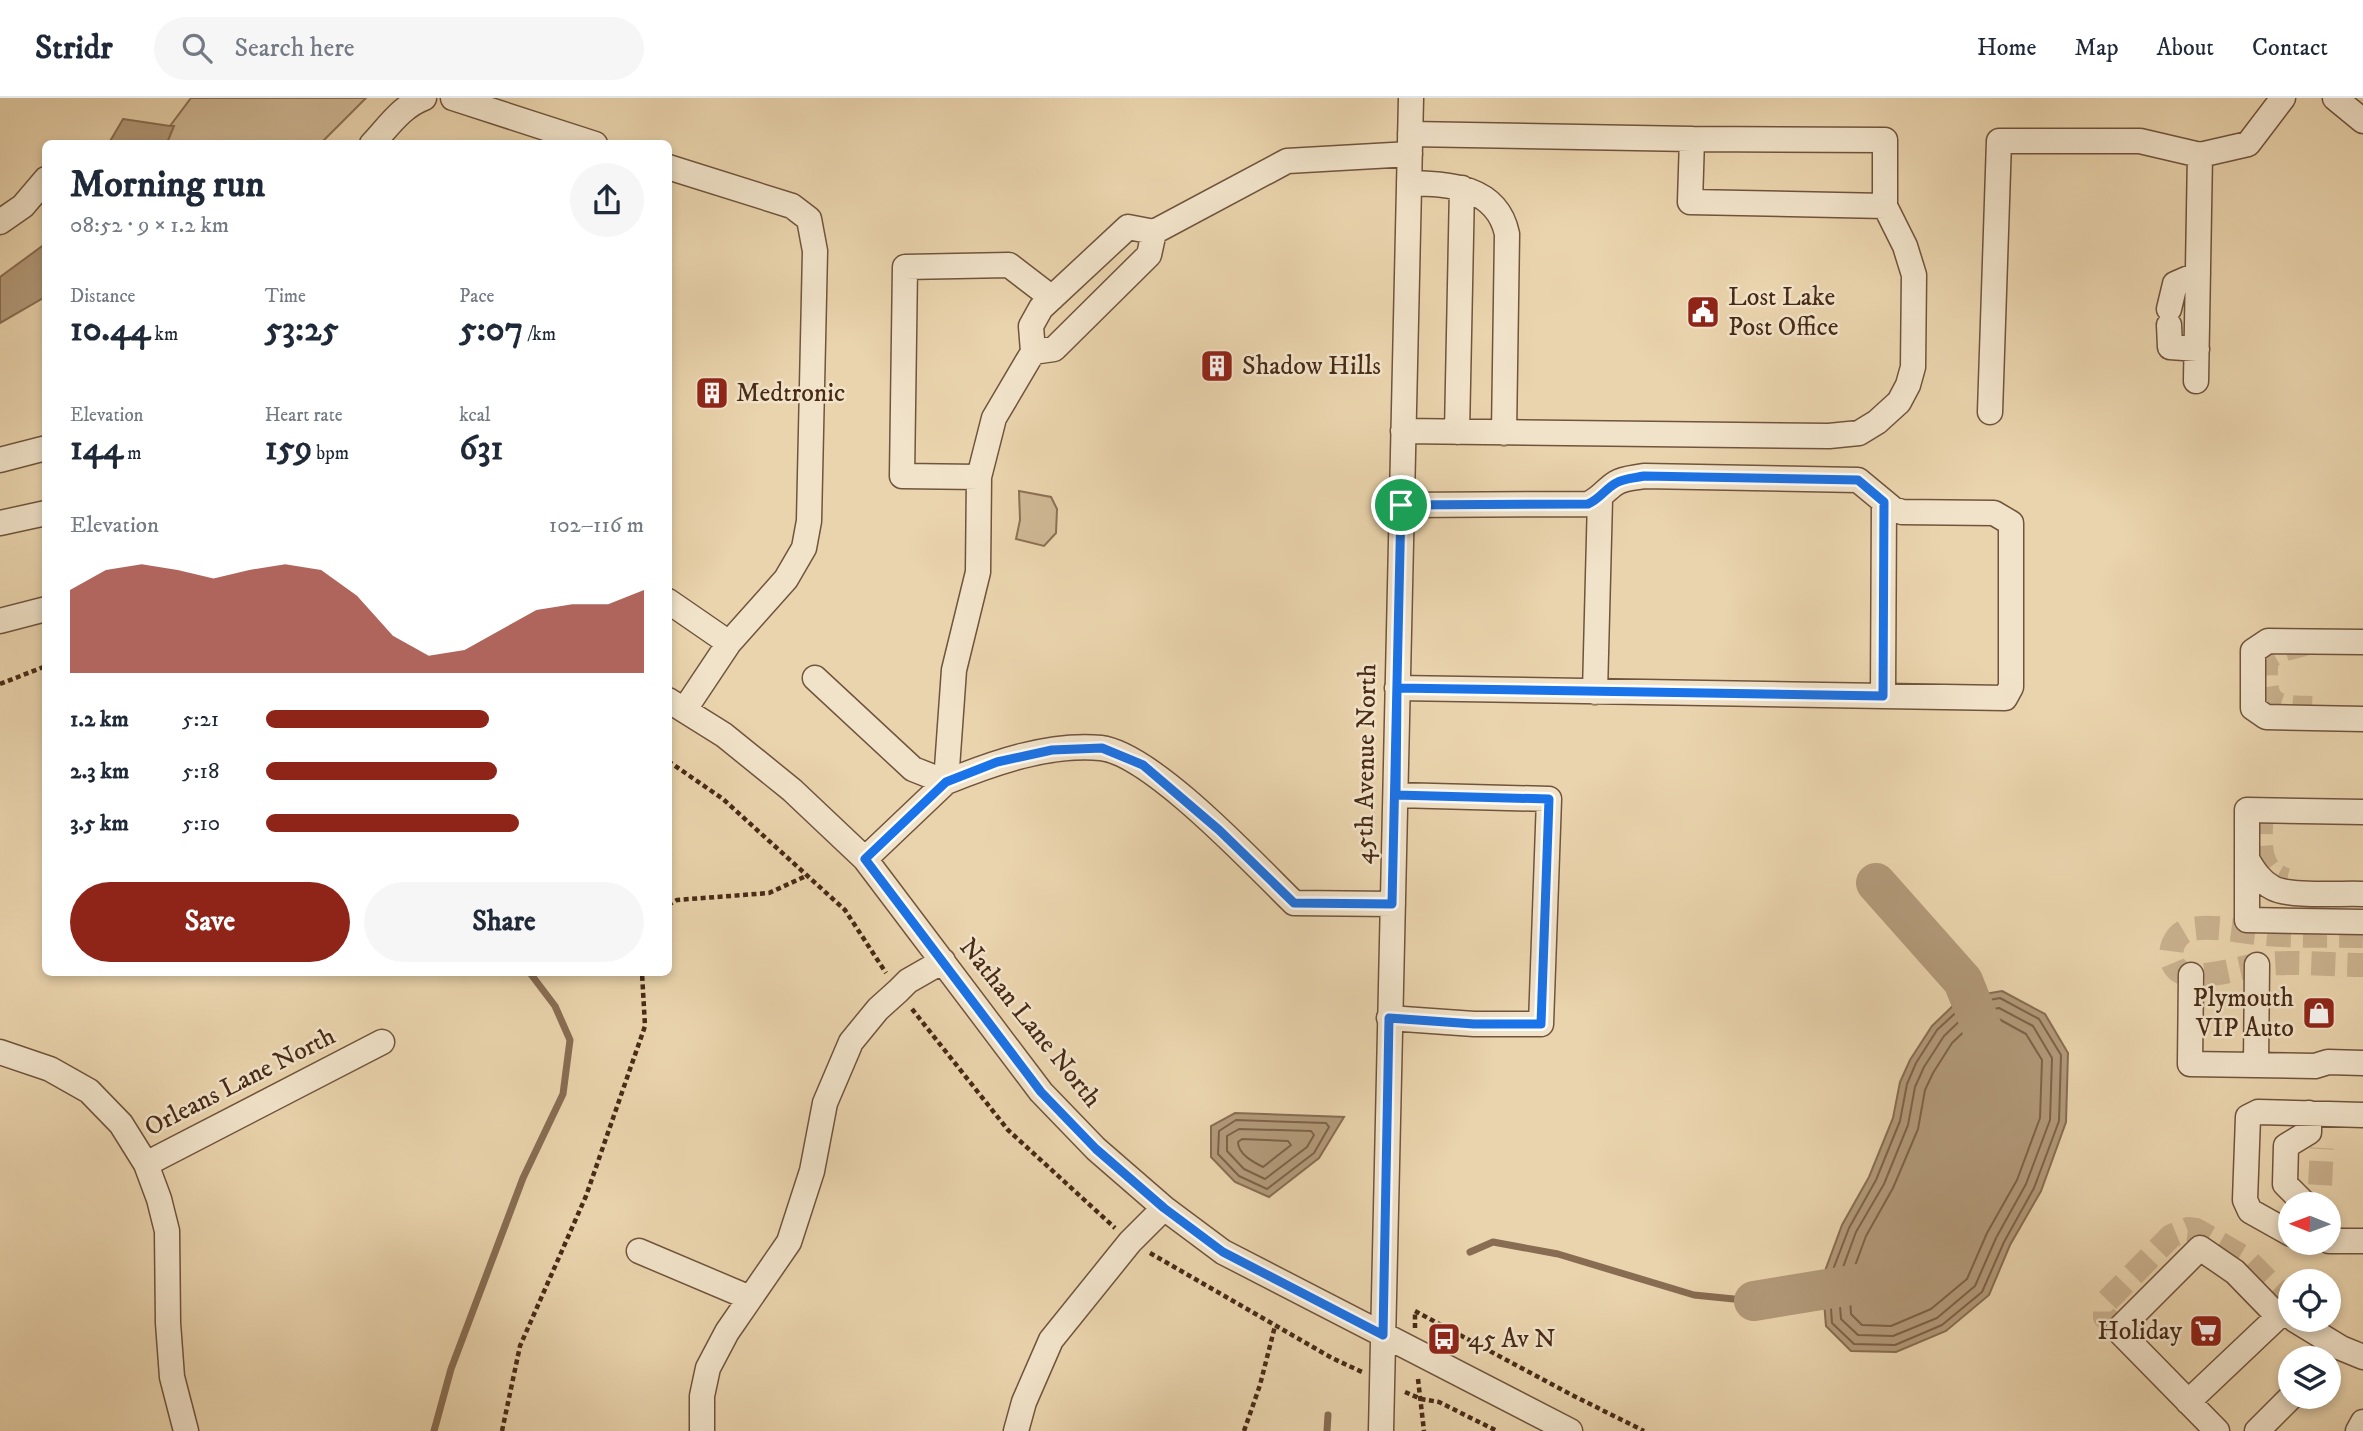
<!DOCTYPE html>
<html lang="en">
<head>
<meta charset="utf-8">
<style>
	:root { --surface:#fff; --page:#f6f6f7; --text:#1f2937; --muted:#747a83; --line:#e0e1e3; --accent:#8f2418 }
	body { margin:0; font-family:"IM FELL DW Pica",serif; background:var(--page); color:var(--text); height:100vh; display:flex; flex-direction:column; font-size:26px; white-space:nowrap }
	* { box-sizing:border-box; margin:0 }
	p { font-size:23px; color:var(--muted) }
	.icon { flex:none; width:38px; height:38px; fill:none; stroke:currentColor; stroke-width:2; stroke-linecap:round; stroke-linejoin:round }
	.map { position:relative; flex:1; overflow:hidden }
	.details { position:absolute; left:42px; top:42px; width:630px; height:836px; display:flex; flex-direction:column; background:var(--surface); border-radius:10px; box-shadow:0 4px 10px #0003 }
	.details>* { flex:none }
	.needle { width:46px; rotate:271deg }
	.fabs { position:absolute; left:2278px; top:1094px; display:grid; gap:14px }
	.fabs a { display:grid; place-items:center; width:63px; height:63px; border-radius:50%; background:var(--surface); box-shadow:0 4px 10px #0003; font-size:35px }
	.pin { position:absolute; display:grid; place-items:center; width:60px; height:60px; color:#fff; margin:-30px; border:4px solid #fff; border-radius:50%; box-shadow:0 2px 7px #0007 }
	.round { display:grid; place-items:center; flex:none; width:74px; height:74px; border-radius:37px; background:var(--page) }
	.overview { display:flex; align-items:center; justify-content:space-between; height:119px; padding:0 28px }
	h1 { font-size:38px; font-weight:700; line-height:52px }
	.metrics { display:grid; grid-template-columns:repeat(3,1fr); gap:10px; height:119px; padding:7px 28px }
	.metrics div { display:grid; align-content:center }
	.metrics b { font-size:35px; font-weight:700 }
	.metrics small { font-size:19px; font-weight:400 }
	.metrics p { font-size:19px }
	.chart { height:196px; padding:14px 28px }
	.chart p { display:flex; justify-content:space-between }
	.chart svg { width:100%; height:126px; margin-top:7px; fill:var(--accent); opacity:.7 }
	.action { display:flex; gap:14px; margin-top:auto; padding:14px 28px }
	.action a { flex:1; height:80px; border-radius:42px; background:var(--accent); color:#fff; font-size:28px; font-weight:700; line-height:80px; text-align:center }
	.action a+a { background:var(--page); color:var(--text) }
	ul { padding:0 28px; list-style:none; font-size:23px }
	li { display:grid; grid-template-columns:112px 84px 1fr; align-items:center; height:52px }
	li i { height:18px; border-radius:9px; background:var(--accent) }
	header { display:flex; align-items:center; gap:42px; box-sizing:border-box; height:98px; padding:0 35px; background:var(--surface); border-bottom:2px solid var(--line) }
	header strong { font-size:33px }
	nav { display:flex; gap:38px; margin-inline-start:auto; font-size:24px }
	.search { width:490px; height:63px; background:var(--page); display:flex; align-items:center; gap:18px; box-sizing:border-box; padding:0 24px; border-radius:38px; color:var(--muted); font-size:26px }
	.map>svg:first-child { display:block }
</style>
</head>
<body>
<header>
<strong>Stridr</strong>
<div class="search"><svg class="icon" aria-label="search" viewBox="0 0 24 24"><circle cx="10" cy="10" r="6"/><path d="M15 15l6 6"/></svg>Search here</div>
<nav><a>Home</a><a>Map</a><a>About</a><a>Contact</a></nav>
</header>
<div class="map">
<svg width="2363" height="1333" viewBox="0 0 2363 1333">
	<rect width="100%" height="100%" fill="#ead4ad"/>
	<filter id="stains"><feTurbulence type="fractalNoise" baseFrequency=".00286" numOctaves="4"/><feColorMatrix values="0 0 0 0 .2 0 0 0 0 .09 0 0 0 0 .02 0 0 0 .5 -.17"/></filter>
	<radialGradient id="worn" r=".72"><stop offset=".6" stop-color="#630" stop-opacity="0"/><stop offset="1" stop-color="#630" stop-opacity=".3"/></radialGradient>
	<path fill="#ceb793" stroke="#8b7054" stroke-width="2" d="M 191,0 L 366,0 L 321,45 L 164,46 L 170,28 Z
		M 1019,393 L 1051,399 L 1057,411 L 1056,435 L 1044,448 L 1016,441 L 1020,422 Z"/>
	<path fill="#b39a7a" stroke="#886d52" stroke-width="2" d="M 123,21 L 170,28 L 174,28 L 167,45 L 109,45 Z
		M 45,146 L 45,199 L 0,225 L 0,179 Z
		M 2002,893 L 2045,916 L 2068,955 L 2066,1024 L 2041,1093 L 2010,1147 L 1989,1197 L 1946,1233 L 1896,1254 L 1851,1253 L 1826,1228 L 1822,1181 L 1842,1127 L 1869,1079 L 1893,1020 L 1900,984 L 1910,962 L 1932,928 L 1961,900 Z
		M 1235,1015 L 1344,1019 L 1319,1060 L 1269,1099 L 1235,1084 L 1211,1059 L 1211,1028 Z"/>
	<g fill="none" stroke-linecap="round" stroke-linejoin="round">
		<path stroke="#7e6248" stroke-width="2" d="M 2000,900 L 2039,921 L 2061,957 L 2059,1023 L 2034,1090 L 2004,1144 L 1982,1194 L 1942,1227 L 1895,1247 L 1854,1246 L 1832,1225 L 1829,1182 L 1849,1130 L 1876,1082 L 1900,1023 L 1907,986 L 1916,965 L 1937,932 L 1964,907 Z
			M 1999,910 L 2033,928 L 2052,960 L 2050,1022 L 2026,1086 L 1996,1140 L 1975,1188 L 1937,1220 L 1893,1238 L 1858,1237 L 1841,1221 L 1838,1183 L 1856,1134 L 1884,1086 L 1908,1027 L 1915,989 L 1924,969 L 1944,938 L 1968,915 Z
			M 1997,920 L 2026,936 L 2042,962 L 2040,1020 L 2017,1082 L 1987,1135 L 1967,1181 L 1931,1211 L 1891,1228 L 1862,1227 L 1851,1216 L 1849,1184 L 1866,1138 L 1893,1090 L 1918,1031 L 1925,992 L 1933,975 L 1952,945 L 1973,925 Z
			M 1236,1022 L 1326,1025 L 1329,1029 L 1314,1055 L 1267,1091 L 1239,1078 L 1218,1056 L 1219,1033 Z
			M 1239,1031 L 1311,1033 L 1314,1037 L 1307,1049 L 1265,1081 L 1244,1071 L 1227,1053 L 1227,1038 Z
			M 1242,1041 L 1288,1043 L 1291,1047 L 1263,1069 C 1253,1064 1238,1056 1238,1044 Z"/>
		<path stroke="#886d52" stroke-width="7" d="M 1470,1154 L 1493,1144 L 1558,1156 L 1694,1197 L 1754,1203
			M 434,1333 L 451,1271 L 523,1080 L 563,996 L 570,942 L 555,908 L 530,875
			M 1327,1333 L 1328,1317"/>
		<path stroke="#b39a7a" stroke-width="40" d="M 1876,785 L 1963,883 L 1990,950
			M 1754,1203 L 1876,1183"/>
		<path stroke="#cab28f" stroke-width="24" stroke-dasharray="24 12" stroke-linecap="butt" d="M 2308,545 C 2298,548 2280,551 2271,558 C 2265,562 2266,572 2266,579 C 2265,612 2286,609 2312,610
			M 2262,712 C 2261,738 2254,774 2287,782
			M 2363,838 C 2331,837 2298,839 2266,836 C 2242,834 2216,827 2191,831 C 2169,835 2162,871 2187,876 C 2209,881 2242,868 2266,866 C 2298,863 2331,867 2363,867
			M 2320,1087 L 2322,1050
			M 2118,1232 L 2105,1219 L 2105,1205 L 2171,1138 L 2188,1131 L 2196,1132 L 2245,1160 L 2282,1197 L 2283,1214"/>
		<defs>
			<path id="minor" d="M 453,0 L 595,46
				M 2335,0 L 2363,23
				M 1410,36 L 1692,41 L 1690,104 L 1885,108
				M 372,46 C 388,29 402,8 424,0
				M 668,69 L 792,108 L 809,121 L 815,153 L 809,423 L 804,450 L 786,481 L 729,545 L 668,503
				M 1409,85 C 1449,86 1497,88 1507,136 L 1504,335
				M 0,124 L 23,108 L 46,81
				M 1154,134 L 1149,157 L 1054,251 L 1033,254 L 1031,228 L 1041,210 L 1128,129 L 1154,134 L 1287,63 L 1410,56
				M 2169,211 L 2175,186 L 2198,176
				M 2169,227 L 2170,249 L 2197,251
				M 2196,283 L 2200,57 L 2248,46 L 2283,0
				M 1990,314 L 1999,43 L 2140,43 L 2200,57
				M 1403,333 L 1829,338 L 1859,335 L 1877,324 L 1899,304 L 1908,287 L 1913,269 L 1914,177 L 1905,148 L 1885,108 L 1885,42 L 1692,41
				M 1457,334 L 1462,90
				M 0,362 L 46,350
				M 979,379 L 902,378 L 905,169 L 1009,167 L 1052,200
				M 0,425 L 46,415
				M 0,523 L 46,511
				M 2363,544 L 2268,543 L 2253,553 L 2253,610 L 2266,619 L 2363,621
				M 815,580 L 913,671 L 946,684 C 993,665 1049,645 1101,650 C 1152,656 1255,767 1294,805 L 1393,806
				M 1397,590 L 2005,600 L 2011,589 L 2011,425 L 1994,415 L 1902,414 L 1893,411 L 1858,382 L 1644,378 C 1635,380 1624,380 1616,385 C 1605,392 1600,401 1588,406 L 1401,407
				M 1595,594 L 1600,401
				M 1883,598 L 1884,404
				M 668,602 L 724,637 L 792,692 L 865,761 L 1041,994 L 1096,1051 L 1164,1110 L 1223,1154 L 1570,1333
				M 685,611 L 729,545
				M 2363,714 L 2247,712 L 2247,822 L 2363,824
				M 865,761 L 946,684 L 954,572 L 978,474 L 979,379 L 994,320 L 1033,254
				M 2247,761 C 2254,773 2261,784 2273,790 C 2289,799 2342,795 2363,796
				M 2191,877 L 2190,966 L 2315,968 L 2328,964 L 2363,965
				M 1389,920 L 1474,926 L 1541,926 L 1549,701 L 1396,697
				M 0,954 L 50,971 L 89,993 L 121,1026 L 146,1066 L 159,1101 L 167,1133 L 168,1225 L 172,1279 L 186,1333
				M 2256,967 L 2257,867
				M 146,1066 L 382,944
				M 2305,1106 L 2285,1086 L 2286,1048 L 2309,1034 L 2309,1015
				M 2291,1136 L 2250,1113 L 2245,1102 L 2248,1019 L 2258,1014 L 2363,1017
				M 2329,1143 L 2363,1143
				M 639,1153 L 750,1200
				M 2295,1222 L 2341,1250 L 2363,1259
				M 2188,1304 L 2283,1214
				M 702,1333 L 702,1298 L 708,1270 L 727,1234 L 789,1144 L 812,1073 L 825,1005 L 851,944 L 878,911 L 898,893 L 908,883 L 943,863
				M 1016,1333 L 1024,1304 L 1051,1242 L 1130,1144 L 1164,1110
				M 1381,1333 L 1411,0
				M 2217,1333 L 2118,1232 L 2200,1150 L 2235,1174 L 2271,1211 L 2291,1219
				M 2257,1333 L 2292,1298
				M 2358,1333 L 2363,1324"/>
		</defs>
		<use href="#minor" stroke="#70543c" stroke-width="27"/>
		<path stroke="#482a16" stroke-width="4.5" stroke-dasharray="5 3.5" stroke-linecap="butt" d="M 0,586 L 46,568
			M 668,663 L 723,701 L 845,812 L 886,875
			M 668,807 L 677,802 L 769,795 L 806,778
			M 912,911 L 1008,1032 L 1115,1130
			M 1150,1155 L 1332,1260 L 1362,1274
			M 1415,1230 L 1415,1213 L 1570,1296 L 1644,1333
			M 1418,1281 L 1424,1333
			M 1405,1294 L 1421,1301 L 1439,1304 L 1497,1333
			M 502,1333 L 520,1248 L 586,1098 L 645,928 L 642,875
			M 1244,1333 L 1260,1287 L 1275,1228"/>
		<use href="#minor" stroke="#f1e3ca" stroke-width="24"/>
	</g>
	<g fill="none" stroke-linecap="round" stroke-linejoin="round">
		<defs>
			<path id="route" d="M 1401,407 L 1392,806 L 1294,805 L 1219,732 L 1143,667 L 1102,650 L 1052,652 L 997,664 L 946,684 L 865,761 L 1041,994 L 1096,1051 L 1164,1110 L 1223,1154 L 1383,1237 L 1389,920 L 1474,926 L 1541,926 L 1549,701 L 1396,697 L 1397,590 L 1883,598 L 1884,404 L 1858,382 L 1644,378 C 1635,380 1624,380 1616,385 C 1605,391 1600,401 1588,406 L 1401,407"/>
		</defs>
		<use href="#route" stroke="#fff" stroke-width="14"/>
		<use href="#route" stroke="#1a73e8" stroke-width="9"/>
	</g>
	<defs>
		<symbol id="civic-square" viewBox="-11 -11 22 22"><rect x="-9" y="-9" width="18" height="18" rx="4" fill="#8f2418" stroke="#f1e3ca"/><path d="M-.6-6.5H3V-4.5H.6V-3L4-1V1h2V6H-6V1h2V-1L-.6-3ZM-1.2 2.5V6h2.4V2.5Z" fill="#fff"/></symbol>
		<symbol id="building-square" viewBox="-11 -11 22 22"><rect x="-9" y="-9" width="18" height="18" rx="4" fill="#8f2418" stroke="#f1e3ca"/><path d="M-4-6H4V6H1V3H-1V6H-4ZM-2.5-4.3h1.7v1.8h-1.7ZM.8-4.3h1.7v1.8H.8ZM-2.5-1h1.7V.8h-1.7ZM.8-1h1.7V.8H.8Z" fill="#fff"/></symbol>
		<symbol id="shop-square" viewBox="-11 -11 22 22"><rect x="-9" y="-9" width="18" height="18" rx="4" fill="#8f2418" stroke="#f1e3ca"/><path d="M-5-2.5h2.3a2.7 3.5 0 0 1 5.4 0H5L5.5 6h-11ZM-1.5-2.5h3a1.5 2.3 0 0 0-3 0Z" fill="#fff"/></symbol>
		<symbol id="supermarket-square" viewBox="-11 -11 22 22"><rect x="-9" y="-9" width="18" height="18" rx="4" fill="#8f2418" stroke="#f1e3ca"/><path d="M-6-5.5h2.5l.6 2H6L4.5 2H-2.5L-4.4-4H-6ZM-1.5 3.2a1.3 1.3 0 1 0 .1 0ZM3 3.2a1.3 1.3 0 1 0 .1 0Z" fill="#fff"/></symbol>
		<symbol id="bus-square" viewBox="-11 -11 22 22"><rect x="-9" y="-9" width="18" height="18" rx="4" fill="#8f2418" stroke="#f1e3ca"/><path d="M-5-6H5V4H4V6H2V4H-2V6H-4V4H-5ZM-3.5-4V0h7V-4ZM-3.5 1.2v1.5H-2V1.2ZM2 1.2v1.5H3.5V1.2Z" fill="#fff"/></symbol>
	</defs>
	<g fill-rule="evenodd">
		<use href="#civic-square" x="1684" y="195" width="38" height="38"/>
		<use href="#building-square" x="1198" y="249" width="38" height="38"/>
		<use href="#building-square" x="693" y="276" width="38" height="38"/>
		<use href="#shop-square" x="2300" y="896" width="38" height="38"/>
		<use href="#supermarket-square" x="2187" y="1214" width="38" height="38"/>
		<use href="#bus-square" x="1425" y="1222" width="38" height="38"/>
	</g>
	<g text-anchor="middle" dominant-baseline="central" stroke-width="5" stroke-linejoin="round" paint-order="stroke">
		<g font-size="26" fill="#482a16" stroke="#f1e3ca" text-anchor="start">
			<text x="1728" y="199">Lost Lake<tspan x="1728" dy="30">Post Office</tspan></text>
			<text x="1242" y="268">Shadow Hills</text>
			<text x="736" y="295">Medtronic</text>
			<text x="2294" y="900" text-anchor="end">Plymouth<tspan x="2294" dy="30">VIP Auto</tspan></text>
			<text x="2182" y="1233" text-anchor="end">Holiday</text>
			<text x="1468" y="1241">45 Av N</text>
		</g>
		<g font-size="26" fill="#482a16" stroke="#f1e3ca">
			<text transform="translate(1366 666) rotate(-89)">45th Avenue North</text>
			<text transform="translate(1030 925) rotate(51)">Nathan Lane North</text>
			<text transform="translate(240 984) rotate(-27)">Orleans Lane North</text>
		</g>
	</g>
	<rect width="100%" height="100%" filter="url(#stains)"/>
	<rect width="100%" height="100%" fill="url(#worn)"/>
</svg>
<div class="fabs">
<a><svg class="needle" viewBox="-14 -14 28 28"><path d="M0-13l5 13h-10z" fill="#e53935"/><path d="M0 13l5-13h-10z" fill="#747a83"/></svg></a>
<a><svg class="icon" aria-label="locate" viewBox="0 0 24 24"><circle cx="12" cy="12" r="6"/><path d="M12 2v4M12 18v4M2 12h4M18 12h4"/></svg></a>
<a><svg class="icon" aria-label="layers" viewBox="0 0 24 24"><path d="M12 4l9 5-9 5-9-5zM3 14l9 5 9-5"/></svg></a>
</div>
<div class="pin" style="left:1401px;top:407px;background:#1e9e55"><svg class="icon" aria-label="arrive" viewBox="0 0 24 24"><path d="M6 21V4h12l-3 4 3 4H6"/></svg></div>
<section class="details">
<div class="overview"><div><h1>Morning run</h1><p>08:52 · 9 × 1.2 km</p></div><a class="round"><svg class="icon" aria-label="share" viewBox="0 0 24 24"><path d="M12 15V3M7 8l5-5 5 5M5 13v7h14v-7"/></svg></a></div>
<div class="metrics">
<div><p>Distance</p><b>10.44<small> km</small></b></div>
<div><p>Time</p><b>53:25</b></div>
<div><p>Pace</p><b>5:07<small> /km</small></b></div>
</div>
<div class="metrics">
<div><p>Elevation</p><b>144<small> m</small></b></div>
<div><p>Heart rate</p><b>159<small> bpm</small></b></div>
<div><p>kcal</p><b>631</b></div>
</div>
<div class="chart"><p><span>Elevation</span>102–116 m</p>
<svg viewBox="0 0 160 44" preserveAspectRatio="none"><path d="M0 44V15L10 8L20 6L30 8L40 11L50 8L60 6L70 8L80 17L90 31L100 38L110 36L120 29L130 22L140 20L150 20L160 15V44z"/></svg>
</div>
<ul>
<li><b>1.2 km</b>5:21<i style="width:59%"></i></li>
<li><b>2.3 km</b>5:18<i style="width:61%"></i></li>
<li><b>3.5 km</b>5:10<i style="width:67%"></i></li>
</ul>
<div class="action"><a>Save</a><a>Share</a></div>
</section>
</div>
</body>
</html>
